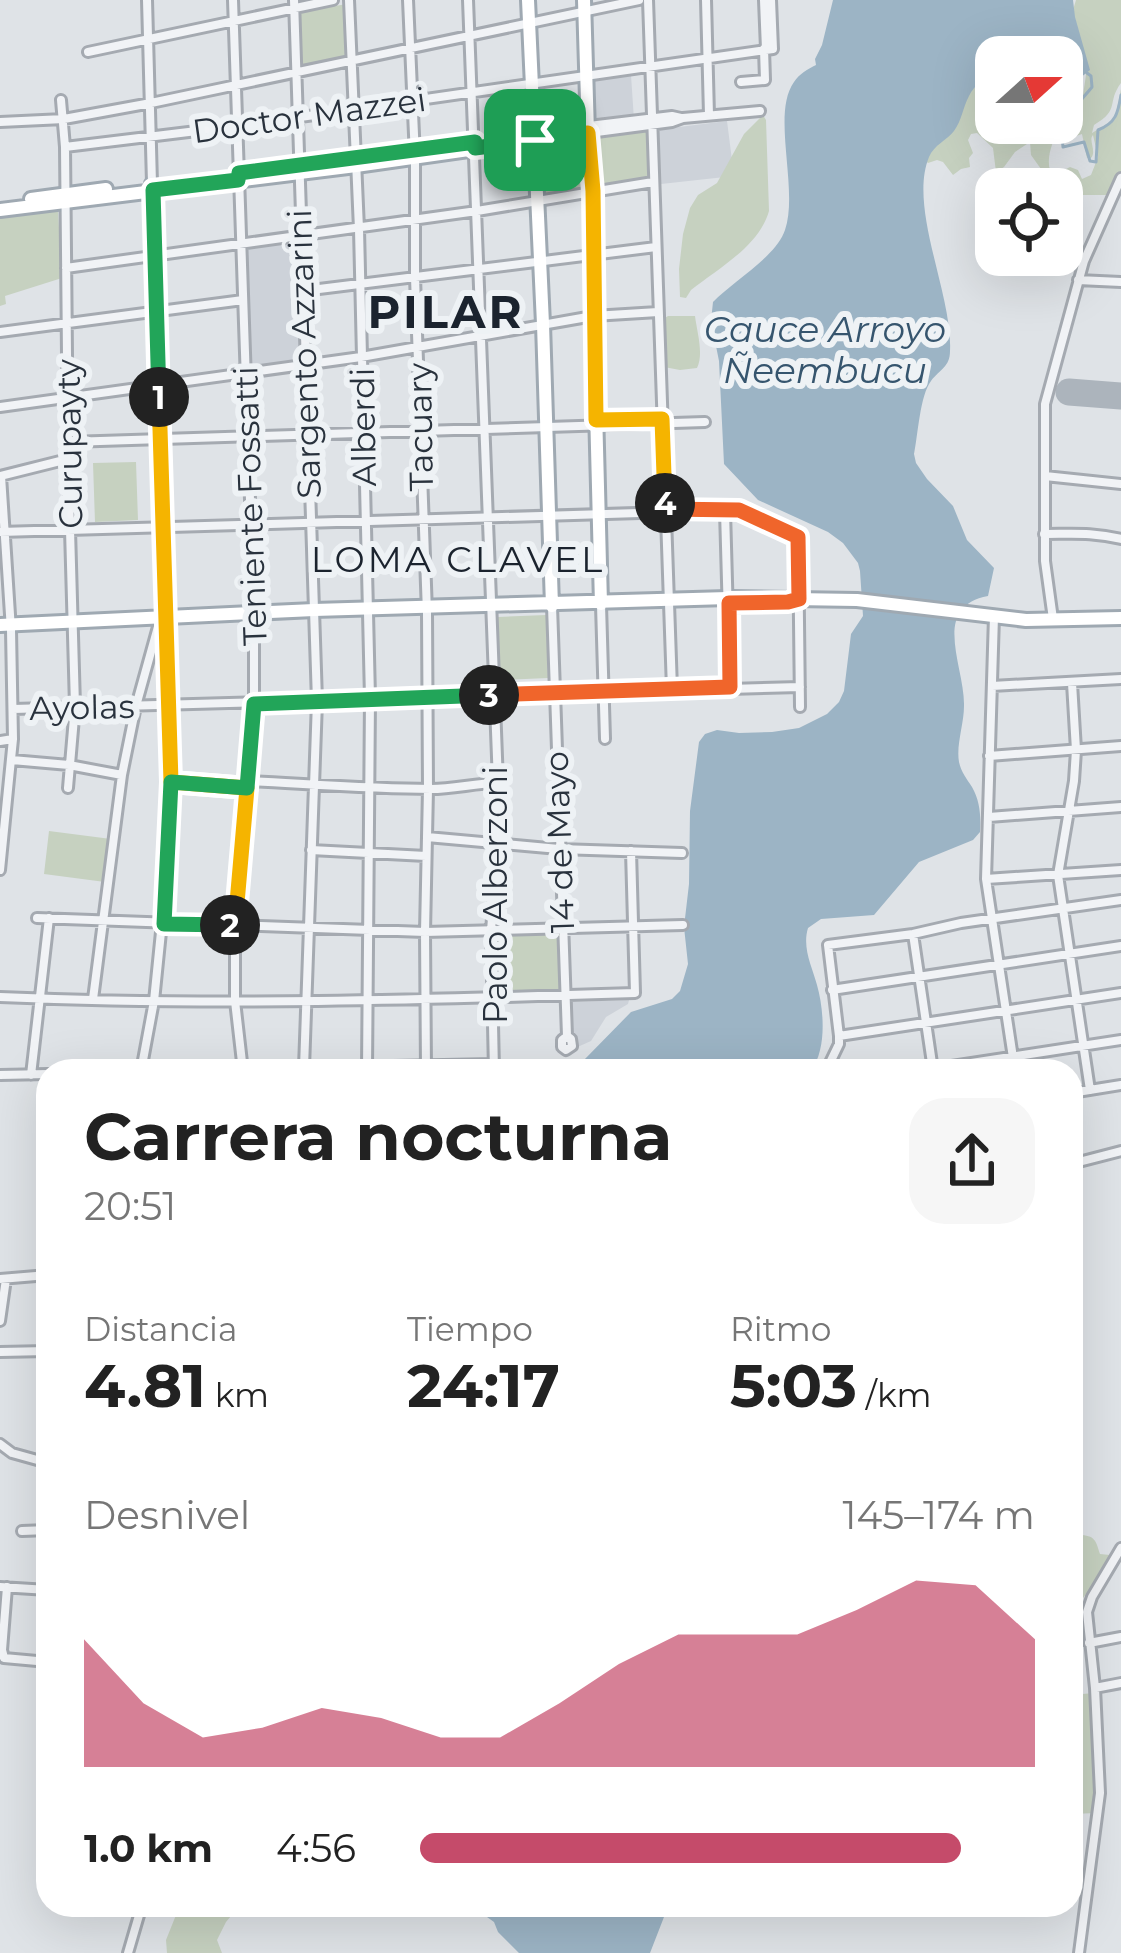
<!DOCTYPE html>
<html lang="es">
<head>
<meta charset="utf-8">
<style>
	:root { --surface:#fff; --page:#f6f6f6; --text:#222; --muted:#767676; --accent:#c54b6a }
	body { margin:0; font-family:Montserrat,sans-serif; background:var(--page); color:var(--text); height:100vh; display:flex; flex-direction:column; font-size:45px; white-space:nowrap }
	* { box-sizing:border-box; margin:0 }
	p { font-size:39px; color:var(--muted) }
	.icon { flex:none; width:66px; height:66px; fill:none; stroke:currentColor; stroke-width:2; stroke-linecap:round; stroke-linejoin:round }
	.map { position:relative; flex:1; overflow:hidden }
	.panel { position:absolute; left:36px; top:1059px; width:1047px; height:858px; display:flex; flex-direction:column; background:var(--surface); border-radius:36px; box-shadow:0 12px 48px #0002 }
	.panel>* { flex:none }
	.needle { width:78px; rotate:69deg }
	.tools { position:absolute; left:975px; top:36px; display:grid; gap:24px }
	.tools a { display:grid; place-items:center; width:108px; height:108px; border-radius:24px; background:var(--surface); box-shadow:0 12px 48px #0002; font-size:60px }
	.pin { position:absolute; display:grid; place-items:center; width:102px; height:102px; color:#fff; margin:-51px; border-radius:24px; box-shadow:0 6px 18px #0006 }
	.km { position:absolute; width:60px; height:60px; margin:-30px; border-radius:50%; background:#222; color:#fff; font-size:33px; line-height:60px; text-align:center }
	.round { display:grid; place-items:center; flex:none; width:126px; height:126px; border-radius:36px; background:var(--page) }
	.headline { display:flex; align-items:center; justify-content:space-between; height:204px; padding:0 48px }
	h1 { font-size:66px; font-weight:700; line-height:90px }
	.stats { display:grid; grid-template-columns:repeat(3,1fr); gap:18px; height:204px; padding:12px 48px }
	.stats div { display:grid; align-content:center }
	.stats b { font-size:60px; font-weight:700 }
	.stats small { font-size:33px; font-weight:400 }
	.stats p { font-size:33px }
	.chart { height:336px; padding:24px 48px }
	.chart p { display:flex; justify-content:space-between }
	.chart svg { width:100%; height:216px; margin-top:12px; fill:var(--accent); opacity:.7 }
	ul { padding:0 48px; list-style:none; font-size:39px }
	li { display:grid; grid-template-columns:192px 144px 1fr; align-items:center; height:90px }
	li i { height:30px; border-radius:15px; background:var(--accent) }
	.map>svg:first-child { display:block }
</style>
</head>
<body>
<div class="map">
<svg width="1121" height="1953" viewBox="0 0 1121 1953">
	<rect width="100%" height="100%" fill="#dfe3e7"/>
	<path fill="#cdd2d9" d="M 631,75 L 634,120 L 594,123 L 592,80 Z
		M 727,121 L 734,176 L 661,184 L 655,130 Z
		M 296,240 L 302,363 L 249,370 L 241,246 Z
		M 629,1000 L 628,1004 L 606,1017 L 591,1041 L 573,1049 L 572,1002 Z"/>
	<path fill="#c6d1c0" d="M 1076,0 L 1121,0 L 1121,83 C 1106,103 1121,109 1094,125 L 1092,133 L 1115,119 L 1121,89 L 1121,178 L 1117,195 L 1062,195 L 1062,189 L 1042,189 L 1046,176 L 1031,155 L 1030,142 L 1015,152 L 1004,167 L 996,172 L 993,148 L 977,133 L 971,134 L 968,140 L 973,153 L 969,158 L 970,167 L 961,169 L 953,175 L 943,162 L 937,160 L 928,163 L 923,158 L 961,100 L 996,68 L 996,123 L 1019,123 L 1017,129 L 1025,136 L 1040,129 L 1039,132 L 1042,132 L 1049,123 L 1059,123 C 1054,144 1042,159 1054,180 L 1061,180 L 1066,169 L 1070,167 L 1078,170 L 1082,179 L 1091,175 L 1098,157 L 1093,135 C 1088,140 1097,151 1091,158 L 1087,158 L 1082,134 L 1070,138 L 1067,135 L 1072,123 L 1071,107 L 1083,95 L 1086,75 L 1073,10 Z
		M 347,4 L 349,59 L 300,68 L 298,12 Z
		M 763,115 L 766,120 L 769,211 C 759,246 719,268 691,290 L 686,298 L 680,297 L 679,269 L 683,234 L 690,208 L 698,195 L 717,183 L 744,134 Z
		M 647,129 L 648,178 L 592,187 L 590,137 Z
		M 585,137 L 586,188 L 539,196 L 535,143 Z
		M 58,211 L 62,278 L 5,296 L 6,304 L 0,306 L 0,217 Z
		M 668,316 L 695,316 C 697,332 704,354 697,368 L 680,370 L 664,367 L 663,319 Z
		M 136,462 L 138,520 L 95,522 L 93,463 Z
		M 546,615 L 548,678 L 500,680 L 498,617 Z
		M 49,831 L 111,839 L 105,882 L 44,874 Z
		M 560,934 L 562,993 L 499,995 L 496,935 Z
		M 1079,1535 C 1095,1535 1096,1541 1100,1554 L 1110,1555 L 1111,1561 L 1083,1598 C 1065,1586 1071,1559 1071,1538 Z
		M 1094,1693 L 1097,1813 L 1071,1814 L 1071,1695 Z
		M 180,1905 L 240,1905 L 226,1922 L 217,1940 L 222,1953 L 167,1953 L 166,1940 Z"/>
	<path fill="#9cb4c5" d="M 833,0 L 1073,0 L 1075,17 L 1090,70 L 1080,78 L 1062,83 L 1062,57 L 996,57 L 996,71 C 986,78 974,85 969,96 C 963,107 962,120 954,131 C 947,140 934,145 929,157 C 908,208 953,295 950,351 C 950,367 940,369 931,381 C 920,395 918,435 914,454 L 916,463 L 927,479 L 953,506 L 967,540 L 994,568 L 988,596 C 930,607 965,666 964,706 C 964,724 956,745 959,762 C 961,772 967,779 972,787 C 980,801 981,816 980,832 L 973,840 L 919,862 L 874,915 L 821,919 L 808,928 C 802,948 812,966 817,985 C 824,1010 827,1049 811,1071 L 582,1071 L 585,1059 L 631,1012 L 672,999 L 680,991 L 688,964 L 684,927 L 689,884 L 690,811 L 699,742 L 705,734 L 717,730 L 739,733 L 772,732 L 799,728 L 827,714 L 839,702 L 844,691 L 851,634 L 863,616 L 860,571 L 858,563 L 843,543 L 828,532 L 758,500 L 724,464 L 719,361 L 711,321 L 713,302 C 733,281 776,257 785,230 C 799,189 771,114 794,82 C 799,74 808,69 816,65 L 815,59 L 822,45 Z
		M 464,1905 L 664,1905 L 664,1917 L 650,1953 L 519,1953 L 498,1932 L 494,1922 L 487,1917 L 474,1916 Z"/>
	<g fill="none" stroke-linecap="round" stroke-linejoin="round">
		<path stroke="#9cb4c5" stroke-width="3" d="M 1087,73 L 1091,76 L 1092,87 C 1076,107 1060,119 1063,147 L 1084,142 L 1090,161 L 1096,162 L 1098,130 C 1116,123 1118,113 1121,95"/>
		<path stroke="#acb4bc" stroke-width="27" d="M 1069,392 L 1121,396"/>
		<defs>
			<path id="minor" d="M 147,0 L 152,183
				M 233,0 L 254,617 L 254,703 L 235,925 L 235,1001 L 243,1071
				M 294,0 L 317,701 L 304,1068
				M 349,0 L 359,229 L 370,698 L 367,1071
				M 408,0 L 415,157 L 415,277 L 427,613 L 428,789 L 425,932 L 426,1071
				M 468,0 L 498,783 L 498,841 L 491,931 L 494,1071
				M 648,0 L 672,689
				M 706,0 L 709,115
				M 764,0 L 766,49
				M 88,52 L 333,0
				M 741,82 L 765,80 L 764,49
				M 61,100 L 65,147 L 68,459 L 75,706 L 68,788
				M 0,122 L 64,119 L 151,103 L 639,0
				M 589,126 L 672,116 L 681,118
				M 589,133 L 672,122 L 683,118 L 760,111
				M 65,147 L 238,126 L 773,49 L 771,0
				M 66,268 L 477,211 L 653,182
				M 1078,280 L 1121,282
				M 303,291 L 656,247
				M 0,332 L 243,300
				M 0,407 L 361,357 L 593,316 L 658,312
				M 69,442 L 705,422
				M 0,476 L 68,459
				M 1045,476 L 1121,484
				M 725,511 L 730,687
				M 0,532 L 739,510 L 798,537 L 800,707
				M 1044,534 C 1072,534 1094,532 1121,539
				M 601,605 L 605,739
				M 552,606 L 567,1036 L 571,1039 L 572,1046 L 566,1050 L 562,1047 L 562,1040 L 567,1036
				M 994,616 L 986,879 L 1015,1071
				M 1053,619 L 1045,561 L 1045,404 L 1084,261 L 1121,178
				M 1072,683 L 1076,750 L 1074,781 L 1058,875 L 1090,1090
				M 992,686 L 1121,679
				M 13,709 L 800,687
				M 0,741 L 13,739
				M 989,756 L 1121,746
				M 12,760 L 69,765 L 122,775
				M 247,781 C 308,784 370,789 431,789 C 455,789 475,783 498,783
				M 171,782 L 247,788
				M 989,817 L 1121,807
				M 427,837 L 559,849 L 682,853
				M 311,850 L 426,856
				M 0,870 L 13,739 L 11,630 L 1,476
				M 986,879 L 1121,870
				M 37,918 L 425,932 L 683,925
				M 913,934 L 933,1070
				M 832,990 L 1121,946
				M 0,997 C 212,1006 424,1000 635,993 L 631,851
				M 93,999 L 122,775 L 136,706 L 159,623
				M 839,1036 L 1121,993
				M 138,1071 L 494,1064
				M 141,1071 L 154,1001 L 169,853 L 171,782 L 166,617
				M 826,1071 L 839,1044 L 839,1036 L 828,945 L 913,934 L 961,923 L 1121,900
				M 919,1071 L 1121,1040
				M 0,1075 L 48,1074
				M 31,1075 L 49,918
				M 1071,1093 L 1121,1085
				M 1071,1164 L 1121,1151
				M 0,1279 L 48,1275
				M 0,1321 L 6,1279
				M 0,1352 L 48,1351
				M 0,1444 L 12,1453 L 48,1463
				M 43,1462 L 48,1400
				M 22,1531 L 48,1530
				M 0,1587 L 48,1590
				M 7,1587 L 2,1650 L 4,1658 L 48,1662
				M 1089,1643 L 1121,1637
				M 1095,1688 L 1121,1683
				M 128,1953 L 142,1905
				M 1079,1953 L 1100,1793 L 1095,1688 L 1087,1612 L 1092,1597 L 1121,1548"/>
			<path id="major" d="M 528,0 L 543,324 L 552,606
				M 584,0 L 588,133 L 593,191 L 592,253 L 601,604
				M 152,184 L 166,617
				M 31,199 L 106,189
				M 0,210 L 356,166 L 588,133
				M 0,625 L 314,610 L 728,598 L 857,600 L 1026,620 L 1121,618"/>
		</defs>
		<use href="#minor" stroke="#a5aab1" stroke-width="14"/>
		<use href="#major" stroke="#9fa9b2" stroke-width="18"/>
		<use href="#minor" stroke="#f1f3f6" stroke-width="8"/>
		<use href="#major" stroke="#fff" stroke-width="12"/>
	</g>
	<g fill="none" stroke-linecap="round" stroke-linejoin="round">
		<defs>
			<path id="split-1" d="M 159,397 L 153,190 L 238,180 L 239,173 L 475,142 L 475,148 L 535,140"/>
			<path id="split-2" d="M 159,397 L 171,782 L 247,788 L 235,926 L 230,925"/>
			<path id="split-3" d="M 230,925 L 164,924 L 171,782 L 247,788 L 254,704 L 489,695"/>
			<path id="split-4" d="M 489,695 L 730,687 L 729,603 L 788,602 L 799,599 L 798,537 L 739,510 L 666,509 L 665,503"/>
			<path id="split-5" d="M 535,140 L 588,133 L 593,191 L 596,420 L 662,419 L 665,503"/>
		</defs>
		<use href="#split-1" stroke="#fff" stroke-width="24"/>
		<use href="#split-2" stroke="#fff" stroke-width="24"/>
		<use href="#split-3" stroke="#fff" stroke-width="24"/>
		<use href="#split-4" stroke="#fff" stroke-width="24"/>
		<use href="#split-5" stroke="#fff" stroke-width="24"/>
		<use href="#split-1" stroke="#22a559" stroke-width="15"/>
		<use href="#split-2" stroke="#f5b400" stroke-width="15"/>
		<use href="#split-3" stroke="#22a559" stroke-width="15"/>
		<use href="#split-4" stroke="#f0652b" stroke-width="15"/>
		<use href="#split-5" stroke="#f5b400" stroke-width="15"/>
	</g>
	<g text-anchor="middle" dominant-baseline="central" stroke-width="12" stroke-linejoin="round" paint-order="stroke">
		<g font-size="33" fill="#29323d" stroke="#eef2f5">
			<text transform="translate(309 115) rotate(-8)">Doctor Mazzei</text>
			<text transform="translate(304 354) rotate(-92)">Sargento Azzarini</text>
			<text transform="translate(363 427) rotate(-91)">Alberdi</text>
			<text transform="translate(420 427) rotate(-91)">Tacuary</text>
			<text transform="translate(69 444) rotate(-91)">Curupayty</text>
			<text transform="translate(250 506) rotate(-92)">Teniente Fossatti</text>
			<text transform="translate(82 707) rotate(-1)">Ayolas</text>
			<text transform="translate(559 842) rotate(-92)">14 de Mayo</text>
			<text transform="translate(495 895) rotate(-90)">Paolo Alberzoni</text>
		</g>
		<g font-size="36" font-style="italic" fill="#36556e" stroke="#eef2f5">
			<text x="825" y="329">Cauce Arroyo<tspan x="825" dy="41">Ñeembucu</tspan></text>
		</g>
		<g font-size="36" letter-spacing="3" fill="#1b232e" stroke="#eef2f5">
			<text x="458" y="559">LOMA CLAVEL</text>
		</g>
		<g font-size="45" font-weight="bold" letter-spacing="3" fill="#1b232e" stroke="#eef2f5">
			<text x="446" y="311">PILAR</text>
		</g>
	</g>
</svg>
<div class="tools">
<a><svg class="needle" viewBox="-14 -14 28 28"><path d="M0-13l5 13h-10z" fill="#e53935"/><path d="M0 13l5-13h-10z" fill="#767676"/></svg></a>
<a><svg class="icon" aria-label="locate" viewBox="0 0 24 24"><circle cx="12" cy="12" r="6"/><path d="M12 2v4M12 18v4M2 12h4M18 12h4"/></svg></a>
</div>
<div class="pin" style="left:535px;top:140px;background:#1e9e55"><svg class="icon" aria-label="arrive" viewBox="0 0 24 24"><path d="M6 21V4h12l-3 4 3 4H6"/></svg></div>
<b class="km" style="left:159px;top:397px">1</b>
<b class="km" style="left:230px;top:925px">2</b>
<b class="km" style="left:489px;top:695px">3</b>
<b class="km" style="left:665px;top:503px">4</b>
<section class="panel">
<div class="headline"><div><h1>Carrera nocturna</h1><p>20:51</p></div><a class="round"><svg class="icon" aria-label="share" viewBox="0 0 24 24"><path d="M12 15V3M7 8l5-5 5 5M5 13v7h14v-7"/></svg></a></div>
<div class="stats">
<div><p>Distancia</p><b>4.81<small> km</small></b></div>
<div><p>Tiempo</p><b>24:17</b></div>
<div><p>Ritmo</p><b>5:03<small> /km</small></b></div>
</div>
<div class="chart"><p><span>Desnivel</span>145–174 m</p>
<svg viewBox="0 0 160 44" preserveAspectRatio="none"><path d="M0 44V18L10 31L20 38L30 36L40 32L50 34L60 38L70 38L80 31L90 23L100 17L110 17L120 17L130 12L140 6L150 7L160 18V44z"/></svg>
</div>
<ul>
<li><b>1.0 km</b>4:56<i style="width:88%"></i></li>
</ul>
</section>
</div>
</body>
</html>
